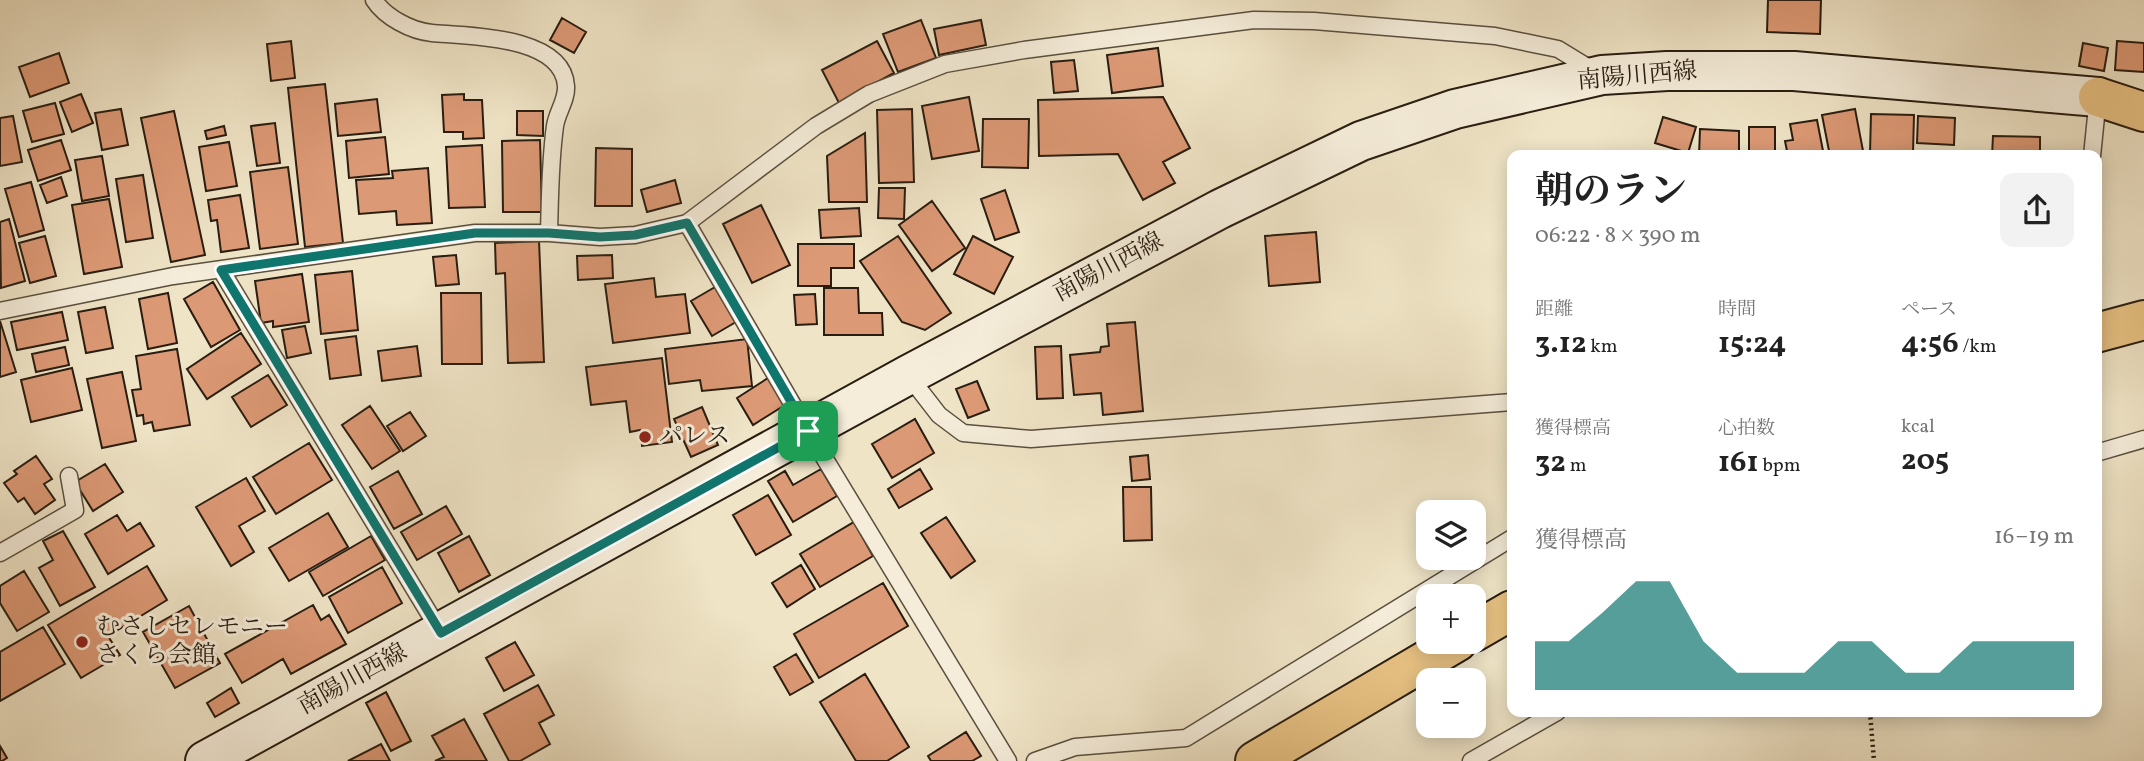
<!DOCTYPE html>
<html lang="ja">
<head>
<meta charset="utf-8">
<style>
	:root { --surface:#fff; --page:#f2f2f2; --text:#222; --muted:#767676; --accent:#0f766e }
	body { margin:0; font-family:Vollkorn,"Noto Serif JP",serif; background:var(--page); color:var(--text); height:100vh; display:flex; flex-direction:column; font-size:26px; white-space:nowrap }
	* { box-sizing:border-box; margin:0 }
	p { font-size:23px; color:var(--muted) }
	.icon { flex:none; width:38px; height:38px; fill:none; stroke:currentColor; stroke-width:2; stroke-linecap:round; stroke-linejoin:round }
	.map { position:relative; flex:1; overflow:hidden }
	.side { position:absolute; left:1507px; top:150px; width:595px; height:567px; display:flex; flex-direction:column; background:var(--surface); border-radius:14px; box-shadow:0 4px 18px #0003 }
	.side>* { flex:none }
	.tools { position:absolute; left:1416px; top:500px; display:grid; gap:14px }
	.tools a { display:grid; place-items:center; width:70px; height:70px; border-radius:14px; background:var(--surface); box-shadow:0 4px 18px #0003; font-size:35px }
	.pin { position:absolute; display:grid; place-items:center; width:60px; height:60px; color:#fff; margin:-30px; border-radius:14px; box-shadow:0 4px 10px #0006 }
	.round { display:grid; place-items:center; flex:none; width:74px; height:74px; border-radius:14px; background:var(--page) }
	.summary { display:flex; align-items:center; justify-content:space-between; height:119px; padding:0 28px }
	h1 { font-size:38px; font-weight:700; line-height:52px }
	.metrics { display:grid; grid-template-columns:repeat(3,1fr); gap:10px; height:119px; padding:7px 28px }
	.metrics div { display:grid; align-content:center }
	.metrics b { font-size:30px; font-weight:700 }
	.metrics small { font-size:19px; font-weight:400 }
	.metrics p { font-size:19px }
	.chart { height:196px; padding:14px 28px }
	.chart p { display:flex; justify-content:space-between }
	.chart svg { width:100%; height:126px; margin-top:7px; fill:var(--accent); opacity:.7 }
	.map>svg:first-child { display:block }
</style>
</head>
<body>
<div class="map">
<svg width="2144" height="761" viewBox="0 0 2144 761">
	<rect width="100%" height="100%" fill="#efe4c6"/>
	<filter id="stains"><feTurbulence type="fractalNoise" baseFrequency=".00286" numOctaves="4"/><feColorMatrix values="0 0 0 0 .2 0 0 0 0 .09 0 0 0 0 .02 0 0 0 .5 -.17"/></filter>
	<radialGradient id="worn" r=".72"><stop offset=".6" stop-color="#630" stop-opacity="0"/><stop offset="1" stop-color="#630" stop-opacity=".3"/></radialGradient>
	<path fill="#dc9975" stroke="#291d11" stroke-width="2" d="M 1768,0 L 1821,0 L 1820,34 L 1767,32 Z
		M 562,18 L 586,32 L 574,53 L 550,40 Z
		M 921,20 L 936,58 L 898,72 L 883,34 Z
		M 981,20 L 986,45 L 939,55 L 934,29 Z
		M 291,41 L 295,78 L 271,81 L 267,44 Z
		M 877,41 L 894,73 L 839,103 L 822,70 Z
		M 2117,41 L 2144,43 L 2144,72 L 2115,70 Z
		M 2083,43 L 2108,48 L 2104,71 L 2079,66 Z
		M 1158,48 L 1163,86 L 1112,93 L 1107,55 Z
		M 59,53 L 69,83 L 30,97 L 19,67 Z
		M 1074,60 L 1078,91 L 1054,93 L 1051,62 Z
		M 325,84 L 343,243 L 305,247 L 288,88 Z
		M 81,94 L 93,123 L 72,132 L 60,102 Z
		M 464,94 L 464,100 L 482,100 L 484,138 L 463,139 L 463,132 L 444,132 L 442,95 Z
		M 969,97 L 979,151 L 932,159 L 922,106 Z
		M 1163,97 L 1190,148 L 1163,162 L 1175,183 L 1143,200 L 1118,154 L 1039,156 L 1038,100 Z
		M 377,99 L 381,132 L 338,136 L 335,104 Z
		M 55,103 L 64,134 L 32,142 L 23,111 Z
		M 121,109 L 128,145 L 102,150 L 95,113 Z
		M 912,109 L 914,182 L 879,183 L 877,110 Z
		M 1855,109 L 1864,156 L 1830,156 L 1822,115 Z
		M 174,111 L 205,255 L 171,262 L 141,118 Z
		M 517,111 L 543,111 L 543,136 L 517,135 Z
		M 1871,114 L 1914,115 L 1913,153 L 1870,153 Z
		M 13,116 L 22,162 L 0,166 L 0,118 Z
		M 1918,116 L 1955,118 L 1954,145 L 1917,143 Z
		M 1663,117 L 1696,127 L 1688,153 L 1655,143 Z
		M 983,119 L 1029,119 L 1028,168 L 982,167 Z
		M 1817,120 L 1824,156 L 1788,156 L 1785,141 L 1793,140 L 1790,124 Z
		M 275,123 L 280,163 L 257,166 L 251,126 Z
		M 224,126 L 226,135 L 207,139 L 205,131 Z
		M 1749,127 L 1775,127 L 1775,156 L 1749,156 Z
		M 1700,129 L 1739,131 L 1739,156 L 1699,156 Z
		M 865,133 L 867,202 L 829,202 L 827,156 Z
		M 1993,136 L 2040,137 L 2040,156 L 1992,156 Z
		M 385,137 L 389,174 L 349,178 L 346,141 Z
		M 61,140 L 71,170 L 38,181 L 28,150 Z
		M 540,140 L 542,212 L 503,212 L 502,141 Z
		M 229,142 L 237,186 L 206,191 L 199,147 Z
		M 482,145 L 485,207 L 449,208 L 446,147 Z
		M 596,148 L 632,149 L 632,206 L 595,206 Z
		M 102,156 L 109,196 L 82,201 L 75,160 Z
		M 288,167 L 298,244 L 260,249 L 250,172 Z
		M 428,168 L 432,223 L 397,225 L 396,211 L 359,214 L 356,180 L 393,178 L 392,171 Z
		M 143,175 L 153,238 L 126,242 L 116,179 Z
		M 61,177 L 67,196 L 47,203 L 40,185 Z
		M 675,180 L 681,203 L 647,212 L 641,190 Z
		M 31,182 L 44,230 L 19,237 L 5,189 Z
		M 879,188 L 905,188 L 904,219 L 878,218 Z
		M 1005,190 L 1019,232 L 995,240 L 981,199 Z
		M 240,195 L 249,248 L 221,252 L 217,220 L 211,221 L 208,200 Z
		M 109,199 L 122,267 L 84,274 L 72,205 Z
		M 932,201 L 965,248 L 932,271 L 899,225 Z
		M 761,205 L 790,265 L 752,283 L 723,224 Z
		M 859,208 L 861,236 L 821,238 L 819,210 Z
		M 9,219 L 25,281 L 1,288 L 0,222 Z
		M 1316,232 L 1320,282 L 1269,286 L 1265,236 Z
		M 45,236 L 56,276 L 30,283 L 19,243 Z
		M 898,236 L 951,313 L 925,330 L 902,322 L 860,261 Z
		M 973,236 L 1013,257 L 994,294 L 954,274 Z
		M 539,241 L 544,362 L 508,363 L 505,273 L 496,274 L 495,243 Z
		M 798,244 L 854,244 L 854,268 L 831,268 L 831,286 L 798,286 Z
		M 456,255 L 459,284 L 436,286 L 433,257 Z
		M 612,255 L 613,278 L 578,280 L 577,256 Z
		M 352,271 L 358,330 L 321,334 L 315,275 Z
		M 302,274 L 309,322 L 273,327 L 273,321 L 261,323 L 255,281 Z
		M 654,278 L 656,297 L 685,294 L 690,333 L 613,343 L 605,284 Z
		M 213,282 L 240,330 L 211,347 L 184,299 Z
		M 715,287 L 736,322 L 712,336 L 691,301 Z
		M 824,288 L 858,288 L 859,313 L 882,313 L 883,335 L 824,335 Z
		M 168,293 L 177,343 L 148,349 L 139,299 Z
		M 441,293 L 481,293 L 482,364 L 442,364 Z
		M 815,294 L 817,324 L 796,325 L 794,295 Z
		M 105,307 L 113,348 L 86,353 L 78,312 Z
		M 62,312 L 68,340 L 17,350 L 11,322 Z
		M 0,321 L 16,372 L 0,377 Z
		M 1135,322 L 1143,411 L 1103,415 L 1101,393 L 1074,395 L 1070,355 L 1100,352 L 1101,347 L 1109,346 L 1107,324 Z
		M 305,326 L 311,353 L 287,358 L 282,330 Z
		M 241,333 L 261,364 L 207,399 L 187,369 Z
		M 356,336 L 361,375 L 330,379 L 325,340 Z
		M 747,339 L 752,386 L 702,391 L 700,380 L 669,384 L 665,349 Z
		M 417,346 L 421,376 L 382,381 L 378,351 Z
		M 1061,346 L 1063,398 L 1037,399 L 1035,347 Z
		M 65,347 L 69,365 L 36,372 L 32,354 Z
		M 177,349 L 190,425 L 154,431 L 152,422 L 144,424 L 143,415 L 137,416 L 132,390 L 141,389 L 136,356 Z
		M 662,358 L 672,442 L 642,446 L 640,430 L 630,432 L 626,401 L 591,405 L 586,367 Z
		M 72,368 L 82,410 L 31,422 L 21,380 Z
		M 122,372 L 136,441 L 102,448 L 87,379 Z
		M 268,375 L 287,405 L 251,427 L 232,397 Z
		M 768,378 L 785,405 L 753,425 L 737,398 Z
		M 977,381 L 989,410 L 968,418 L 956,389 Z
		M 370,406 L 400,451 L 372,469 L 342,425 Z
		M 702,407 L 718,445 L 691,457 L 674,419 Z
		M 410,412 L 426,436 L 403,451 L 387,426 Z
		M 915,419 L 934,453 L 892,478 L 872,444 Z
		M 309,443 L 332,480 L 276,514 L 253,477 Z
		M 1148,455 L 1150,479 L 1132,481 L 1130,457 Z
		M 36,456 L 52,479 L 44,484 L 55,500 L 35,514 L 24,498 L 18,502 L 4,483 L 17,474 L 14,471 Z
		M 105,464 L 123,492 L 93,511 L 75,482 Z
		M 821,469 L 837,496 L 793,522 L 768,481 L 785,471 L 793,485 Z
		M 920,469 L 932,489 L 899,508 L 888,489 Z
		M 398,471 L 422,514 L 394,529 L 370,487 Z
		M 246,478 L 265,511 L 239,526 L 254,552 L 231,566 L 196,507 Z
		M 1123,487 L 1151,487 L 1152,540 L 1124,541 Z
		M 768,495 L 791,535 L 756,555 L 733,515 Z
		M 446,506 L 462,534 L 417,560 L 401,532 Z
		M 328,513 L 348,547 L 289,581 L 269,548 Z
		M 117,515 L 127,531 L 140,523 L 154,546 L 108,574 L 85,534 Z
		M 946,517 L 975,561 L 951,578 L 921,533 Z
		M 854,522 L 873,556 L 820,587 L 800,554 Z
		M 63,531 L 95,587 L 60,606 L 39,568 L 53,560 L 43,541 Z
		M 371,536 L 385,560 L 323,596 L 309,572 Z
		M 469,536 L 490,575 L 459,592 L 438,553 Z
		M 801,565 L 815,589 L 787,607 L 772,583 Z
		M 147,566 L 167,600 L 108,636 L 120,655 L 81,678 L 48,625 Z
		M 382,567 L 402,603 L 348,633 L 329,597 Z
		M 24,571 L 49,612 L 17,631 L 0,603 L 0,586 Z
		M 883,583 L 908,626 L 819,678 L 794,634 Z
		M 313,605 L 321,620 L 329,615 L 346,644 L 291,674 L 283,659 L 242,683 L 225,654 Z
		M 189,606 L 220,663 L 175,688 L 143,632 Z
		M 43,627 L 65,664 L 0,701 L 0,652 Z
		M 515,642 L 534,675 L 504,691 L 486,658 Z
		M 796,654 L 813,682 L 790,695 L 774,667 Z
		M 865,674 L 909,747 L 887,761 L 856,761 L 820,702 Z
		M 538,685 L 554,715 L 539,723 L 550,744 L 520,761 L 509,761 L 484,714 Z
		M 231,688 L 239,703 L 215,717 L 207,703 Z
		M 386,692 L 411,741 L 391,751 L 366,703 Z
		M 464,719 L 487,761 L 435,761 L 444,757 L 432,736 Z
		M 966,732 L 981,756 L 972,761 L 931,761 L 928,756 Z
		M 381,744 L 390,761 L 348,761 Z
		M 0,746 L 7,758 L 2,761 L 0,761 Z"/>
	<g fill="none" stroke-linecap="round" stroke-linejoin="round">
		<defs>
			<path id="service" d="M 374,0 C 385,17 411,31 432,33 C 466,36 563,35 566,86 C 567,100 557,112 555,126 C 550,162 550,197 549,233
				M 2092,156 L 2098,97
				M 687,223 L 808,431 L 1008,761
				M 221,270 L 441,633
				M 0,311 L 173,276 L 475,233 L 549,233 L 600,237 L 635,235 L 687,223 L 816,126 L 869,94 L 945,64 L 1024,50 L 1254,20 L 1314,21 L 1495,36 L 1558,49 L 1594,71
				M 908,375 L 939,415 L 963,433 L 1031,439 L 1512,402
				M 2096,453 L 2144,439
				M 0,553 L 75,510 L 69,476
				M 1035,761 L 1075,747 L 1186,738 L 1512,538
				M 1471,761 L 1557,712"/>
			<path id="secondary" d="M 205,761 L 908,375 L 1220,209 L 1361,141 L 1455,109 L 1602,75 L 1667,71 L 1794,71 L 2098,97"/>
			<path id="trunk" d="M 2098,97 L 2144,112
				M 2096,333 L 2144,320
				M 1474,632 L 1512,610
				M 1255,761 L 1457,642"/>
		</defs>
		<use href="#service" stroke="#5a4f3e" stroke-width="19"/>
		<use href="#secondary" stroke="#291d11" stroke-width="42"/>
		<use href="#trunk" stroke="#291d11" stroke-width="42"/>
		<path stroke="#291d11" stroke-width="4.5" stroke-dasharray="2 3.5" stroke-linecap="butt" d="M 1870,712 L 1874,761"/>
		<use href="#service" stroke="#f5edda" stroke-width="16"/>
		<use href="#secondary" stroke="#f5edda" stroke-width="38"/>
		<use href="#trunk" stroke="#e8c283" stroke-width="38"/>
	</g>
	<g fill="none" stroke-linecap="round" stroke-linejoin="round">
		<defs>
			<path id="route" d="M 687,223 L 808,431 L 441,633 L 221,270 L 475,233 L 549,233 L 600,237 L 635,235 Z"/>
		</defs>
		<use href="#route" stroke="#fff" stroke-width="14"/>
		<use href="#route" stroke="#0f766e" stroke-width="9"/>
	</g>
	<g fill="#8f2418" stroke="#f5edda" stroke-width="2.5">
		<circle cx="645" cy="437" r="7"/>
		<circle cx="82" cy="642" r="7"/>
	</g>
	<g text-anchor="middle" dominant-baseline="central" stroke-width="6" stroke-linejoin="round" paint-order="stroke">
		<g font-size="24" fill="#291d11" stroke="#f5edda">
			<text transform="translate(1637 77) rotate(-5)">南陽川西線</text>
			<text transform="translate(1109 268) rotate(-28)">南陽川西線</text>
			<text transform="translate(353 680) rotate(-29)">南陽川西線</text>
		</g>
		<g font-size="24" fill="#291d11" stroke="#f5edda" text-anchor="start">
			<text x="659" y="437">パレス</text>
			<text x="96" y="628">むさしセレモニー<tspan x="96" dy="28">さくら会館</tspan></text>
		</g>
	</g>
	<rect width="100%" height="100%" filter="url(#stains)"/>
	<rect width="100%" height="100%" fill="url(#worn)"/>
</svg>
<div class="tools">
<a><svg class="icon" aria-label="layers" viewBox="0 0 24 24"><path d="M12 4l9 5-9 5-9-5zM3 14l9 5 9-5"/></svg></a>
<a>+</a>
<a>−</a>
</div>
<div class="pin" style="left:808px;top:431px;background:#1e9e55"><svg class="icon" aria-label="arrive" viewBox="0 0 24 24"><path d="M6 21V4h12l-3 4 3 4H6"/></svg></div>
<section class="side">
<div class="summary"><div><h1>朝のラン</h1><p>06:22 · 8 × 390 m</p></div><a class="round"><svg class="icon" aria-label="share" viewBox="0 0 24 24"><path d="M12 15V3M7 8l5-5 5 5M5 13v7h14v-7"/></svg></a></div>
<div class="metrics">
<div><p>距離</p><b>3.12<small> km</small></b></div>
<div><p>時間</p><b>15:24</b></div>
<div><p>ペース</p><b>4:56<small> /km</small></b></div>
</div>
<div class="metrics">
<div><p>獲得標高</p><b>32<small> m</small></b></div>
<div><p>心拍数</p><b>161<small> bpm</small></b></div>
<div><p>kcal</p><b>205</b></div>
</div>
<div class="chart"><p><span>獲得標高</span>16–19 m</p>
<svg viewBox="0 0 160 44" preserveAspectRatio="none"><path d="M0 44V27L10 27L20 17L30 6L40 6L50 27L60 38L70 38L80 38L90 27L100 27L110 38L120 38L130 27L140 27L150 27L160 27V44z"/></svg>
</div>
</section>
</div>
</body>
</html>
